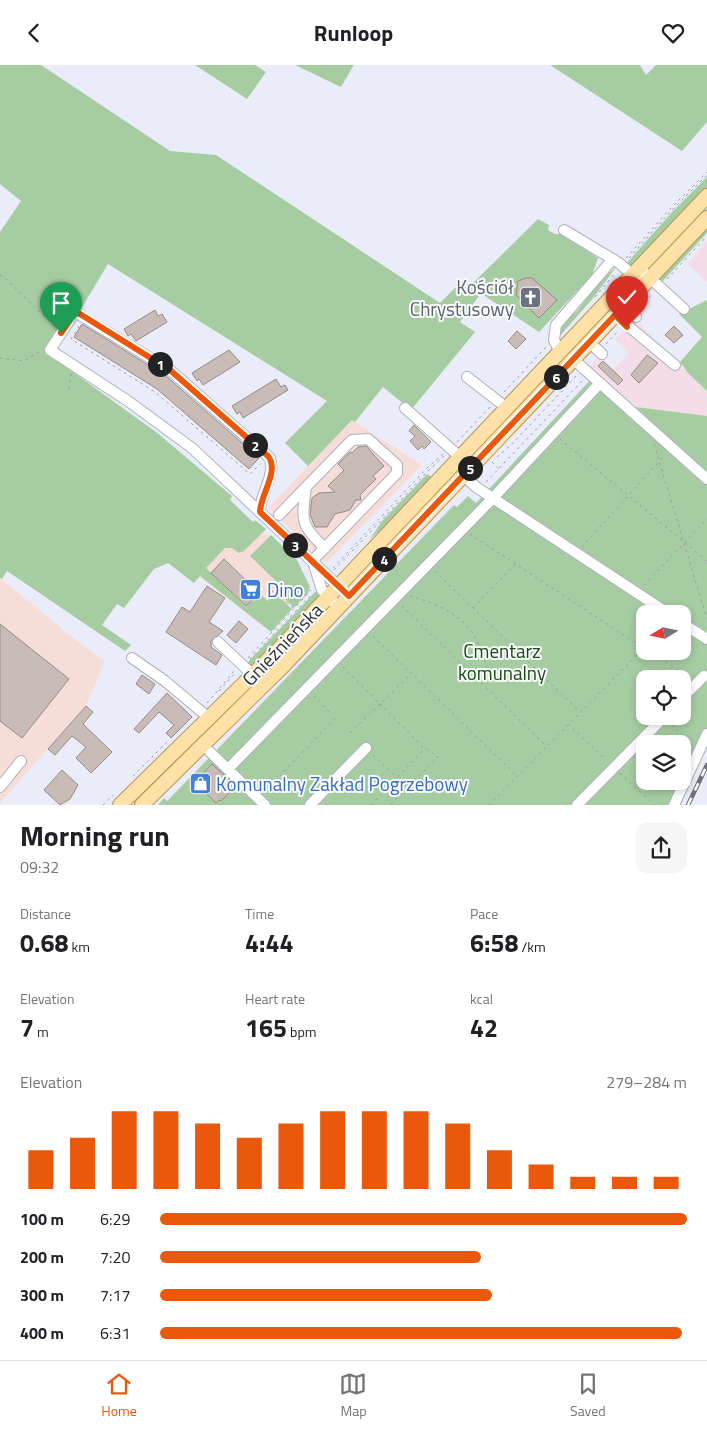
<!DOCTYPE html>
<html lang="en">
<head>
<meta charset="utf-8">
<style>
	:root { --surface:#fff; --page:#f6f6f6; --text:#202124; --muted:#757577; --line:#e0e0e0; --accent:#ea580c }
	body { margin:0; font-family:"Titillium Web",sans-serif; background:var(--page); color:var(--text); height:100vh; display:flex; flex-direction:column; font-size:19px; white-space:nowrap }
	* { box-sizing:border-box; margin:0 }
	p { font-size:16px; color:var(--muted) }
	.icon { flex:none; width:28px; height:28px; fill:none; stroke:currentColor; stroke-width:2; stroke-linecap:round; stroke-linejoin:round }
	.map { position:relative; height:740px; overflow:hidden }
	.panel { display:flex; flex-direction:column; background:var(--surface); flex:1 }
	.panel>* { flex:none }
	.needle { width:32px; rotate:260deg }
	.fabs { position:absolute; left:636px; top:540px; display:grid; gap:10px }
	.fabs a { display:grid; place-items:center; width:55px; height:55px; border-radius:10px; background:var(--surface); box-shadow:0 2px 8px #0003; font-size:25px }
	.pin { position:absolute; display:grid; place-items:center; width:42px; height:42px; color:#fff; margin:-51px -21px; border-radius:50% 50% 50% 0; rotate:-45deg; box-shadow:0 0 5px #0007 }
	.pin .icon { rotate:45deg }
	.km { position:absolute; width:25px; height:25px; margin:-12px; border-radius:50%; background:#222; color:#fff; font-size:14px; line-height:25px; text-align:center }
	.round { display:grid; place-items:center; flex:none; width:52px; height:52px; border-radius:15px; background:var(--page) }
	.headline { display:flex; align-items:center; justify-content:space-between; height:85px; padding:0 20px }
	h1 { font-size:28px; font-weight:700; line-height:38px }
	.metrics { display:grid; grid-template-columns:repeat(3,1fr); gap:8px; height:85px; padding:5px 20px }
	.metrics div { display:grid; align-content:center }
	.metrics b { font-size:25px; font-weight:700 }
	.metrics small { font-size:14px; font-weight:400 }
	.metrics p { font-size:14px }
	.chart { height:140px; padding:10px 20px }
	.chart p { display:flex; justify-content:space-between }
	.chart svg { width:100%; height:90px; margin-top:5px; stroke:var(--accent); stroke-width:6 }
	ul { padding:0 20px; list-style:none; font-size:16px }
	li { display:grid; grid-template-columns:80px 60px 1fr; align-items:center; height:38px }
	li i { height:12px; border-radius:6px; background:var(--accent) }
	header { display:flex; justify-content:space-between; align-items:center; height:65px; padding:0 20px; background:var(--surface); font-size:22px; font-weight:700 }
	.tab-bar { display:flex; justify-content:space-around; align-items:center; height:70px; border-top:1px solid var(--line); background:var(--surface); font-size:14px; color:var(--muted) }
	.tab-bar a { display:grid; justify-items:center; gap:2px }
	.tab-bar .active { color:var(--accent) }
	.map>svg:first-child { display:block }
</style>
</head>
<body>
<header><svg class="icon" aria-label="back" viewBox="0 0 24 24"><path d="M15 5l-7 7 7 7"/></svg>Runloop<svg class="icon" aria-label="heart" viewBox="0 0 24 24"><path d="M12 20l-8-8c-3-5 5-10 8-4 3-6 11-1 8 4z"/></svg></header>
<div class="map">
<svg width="707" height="740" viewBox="0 0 707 740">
	<rect width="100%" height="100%" fill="#eaedf9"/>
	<path fill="#f7ddd7" d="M 352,355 L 422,400 L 326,498 L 268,443 Z
		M 253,457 L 298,500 L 299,526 L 264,562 L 195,508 Z
		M 0,513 L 86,583 L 105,596 L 86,640 L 0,738 Z"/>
	<path fill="#f4dce8" d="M 707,176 L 707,217 L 687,199 Z
		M 634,254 L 707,326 L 707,351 L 628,341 L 587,304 L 597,293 L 613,304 L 629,288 L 615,274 Z"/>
	<path fill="#a6cda1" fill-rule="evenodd" d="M 0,0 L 41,0 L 170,86 L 216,90 L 440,238 L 464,214 L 470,221 L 538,154 L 549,160 L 548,165 L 555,169 L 561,169 L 598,193 L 592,210 L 539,267 L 473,223 L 479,231 L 460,257 L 475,267 L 411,345 L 383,322 L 355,357 L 352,355 L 308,401 L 285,378 L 327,336 L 108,199 L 52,292 L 156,367 L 232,431 L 230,435 L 253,457 L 255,455 L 266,464 L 244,486 L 239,488 L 232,483 L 225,483 L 206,503 L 246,542 L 255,532 L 259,535 L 263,531 L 267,536 L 275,528 L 292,544 L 271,567 L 200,511 L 194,518 L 168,498 L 154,504 L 124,543 L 117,539 L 102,560 L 131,580 L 125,586 L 7,506 L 2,514 L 0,513 L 0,167 L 21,136 L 0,119 Z
		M 195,0 L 255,0 L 266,7 L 247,34 Z
		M 295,0 L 354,0 L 341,22 Z
		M 550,0 L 640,0 L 646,10 L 656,0 L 707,0 L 707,57 L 682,86 Z
		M 707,112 L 707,124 L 648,187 L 631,202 L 625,200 L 673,146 Z
		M 707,159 L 707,168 L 661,218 L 659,213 Z
		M 617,201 L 594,232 L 559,272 L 557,264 L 577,246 L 601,215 Z
		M 629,222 L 582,278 L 448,419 L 444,415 Z
		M 707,235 L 707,326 L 689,309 L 680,297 L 702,272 L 679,249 Z
		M 594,311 L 628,341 L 707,351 L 707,680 L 679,740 L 158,740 L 164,733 L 167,736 L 171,732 L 454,440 L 457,442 L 468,431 L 476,438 ZM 645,549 L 682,549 L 682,586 L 645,586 ZM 645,614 L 682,614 L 682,651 L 645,651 ZM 645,679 L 682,679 L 682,716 L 645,716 Z
		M 427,409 L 434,413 L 395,453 L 370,474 L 382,456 Z
		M 271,470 L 297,495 L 310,522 L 308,528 L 294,543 L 277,526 L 281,521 L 250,491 Z
		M 319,523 L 320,533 L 254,602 L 246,599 Z"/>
	<path fill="#c9bcb7" stroke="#968a85" d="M 526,213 L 532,213 L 557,235 L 539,253 L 516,230 L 518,216 Z
		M 155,245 L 158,251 L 162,249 L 167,257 L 136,276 L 131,269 L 128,271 L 124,264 Z
		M 82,259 L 166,311 L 259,393 L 249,404 L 157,324 L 74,272 Z
		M 674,261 L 683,270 L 674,278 L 665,270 Z
		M 517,266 L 526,274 L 516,284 L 508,276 Z
		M 229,285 L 240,297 L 203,320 L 199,314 L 197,316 L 192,308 Z
		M 647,290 L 658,298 L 639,318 L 631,310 Z
		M 603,296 L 623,315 L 618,320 L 598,301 Z
		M 276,314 L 281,322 L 285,320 L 288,325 L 243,353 L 240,347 L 237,349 L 232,341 Z
		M 414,360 L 431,377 L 424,384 L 422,381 L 418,385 L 410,376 L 415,371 L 409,366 Z
		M 366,381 L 384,401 L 373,411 L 376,414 L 360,430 L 361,435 L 356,435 L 350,445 L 335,449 L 327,462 L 315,462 L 310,449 L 312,433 L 319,428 L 335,427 L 328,421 L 344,405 L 338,399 L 350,387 L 352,388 L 358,382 Z
		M 224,494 L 259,528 L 246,541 L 211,508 Z
		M 207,521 L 225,533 L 209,557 L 223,566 L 211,576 L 211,582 L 222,590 L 216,600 L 166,567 L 182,542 L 190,547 Z
		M 239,556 L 248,564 L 236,578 L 227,570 Z
		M 0,559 L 69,614 L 22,673 L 0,656 Z
		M 142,610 L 155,619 L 149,629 L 136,619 Z
		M 167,628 L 192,652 L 171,673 L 166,668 L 174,660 L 159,647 L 139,668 L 134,664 Z
		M 86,641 L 93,647 L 83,659 L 112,687 L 91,708 L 76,693 L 86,682 L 72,671 L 55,690 L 48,684 Z
		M 212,699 L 236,721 L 221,736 L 219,735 L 216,738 L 195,717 Z
		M 62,705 L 78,720 L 70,734 L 60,740 L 44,725 Z"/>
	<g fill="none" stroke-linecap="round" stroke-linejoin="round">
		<defs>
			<path id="minor" d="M 564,165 L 619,198 L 644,220
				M 639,203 L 684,244
				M 624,240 L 636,252
				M 615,250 L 675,300
				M 589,277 L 602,289
				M 560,287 L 554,275 L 556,260 L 613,194
				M 573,294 L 707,414
				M 467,312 L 507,343
				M 405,343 L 460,392
				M 463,410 L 476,422 L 669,549
				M 260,447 C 260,428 276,411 270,393 L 170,305 L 75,247 L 50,285 L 128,336 L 192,383 L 349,531
				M 279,450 L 306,422
				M 312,496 L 397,408 L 397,400 L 368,374 L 352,375 L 306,422 C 302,455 299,459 325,483
				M 313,497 L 322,525 L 338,542
				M 682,558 L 707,574
				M 218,577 L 253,610
				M 132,593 L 165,616 L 209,653
				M 682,633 L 704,611
				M 210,687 L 265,740
				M 228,704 L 493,433 L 599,319
				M 0,722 L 21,696
				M 310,740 L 366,683
				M 577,740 L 665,651
				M 674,740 L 707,669"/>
			<path id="major" d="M 120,740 L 277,586 L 707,131
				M 142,740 L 285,599 L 707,153"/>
		</defs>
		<use href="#minor" stroke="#adb0bc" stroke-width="12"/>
		<use href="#major" stroke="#b49659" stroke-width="16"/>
		<path stroke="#979aa3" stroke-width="1" stroke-dasharray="2.5 4" stroke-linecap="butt" d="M 626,193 L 670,144 L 707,107
			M 629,193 L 672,145 L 707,110
			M 0,210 L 3,211 L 55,262
			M 667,214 L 707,171
			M 595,232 L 615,208
			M 640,242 L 652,229
			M 79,261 L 71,274 L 155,327 L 250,409 L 260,399
			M 606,279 L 619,265
			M 0,293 L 24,296 L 41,286
			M 69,324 L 71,309
			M 504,327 L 547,281
			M 560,374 L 707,496
			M 457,377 L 490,342
			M 654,379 L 707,554
			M 497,392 L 511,380 L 576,311
			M 492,397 L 499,404
			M 486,417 L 583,315
			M 470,469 L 645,584
			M 582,482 L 665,390
			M 333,503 L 427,403 L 443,389
			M 334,505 L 429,405 L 444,391
			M 435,506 L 579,646
			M 644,520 L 707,454
			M 271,526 L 276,527 L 294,544
			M 410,531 C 462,546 480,564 490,617
			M 402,541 L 546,681
			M 473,543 L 515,499
			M 373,571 L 517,711
			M 649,586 L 688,612
			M 248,593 L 311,525
			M 250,594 L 313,528
			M 343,602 L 422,681 L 438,692 L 390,740
			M 219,626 L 236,607
			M 314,631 L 331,649
			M 207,638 L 235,605
			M 568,659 L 606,695
			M 672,660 L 692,680
			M 350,668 L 411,609
			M 373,690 L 397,713
			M 620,708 L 654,740
			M 133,711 L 167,677
			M 275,716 L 335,653
			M 103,740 L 113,730
			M 371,740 L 425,683
			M 489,740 L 644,583"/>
		<use href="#minor" stroke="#fff" stroke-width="10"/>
		<use href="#major" stroke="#fde1a7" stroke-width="14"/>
		<defs>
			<path id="rail" d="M 688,740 L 707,700"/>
		</defs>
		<use href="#rail" stroke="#6e6f77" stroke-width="4.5"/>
		<use href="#rail" stroke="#fafbfd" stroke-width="2.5" stroke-dasharray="8" stroke-linecap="butt"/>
	</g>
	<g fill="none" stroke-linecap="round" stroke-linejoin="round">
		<defs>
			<path id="route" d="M 61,268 L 75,247 L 80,249 L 170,305 L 268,391 C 280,406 260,430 260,447 L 349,531 L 615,250 L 627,262"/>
		</defs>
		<use href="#route" stroke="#fff" stroke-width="10"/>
		<use href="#route" stroke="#ea580c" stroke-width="6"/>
	</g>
	<defs>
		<symbol id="church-square" viewBox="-11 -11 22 22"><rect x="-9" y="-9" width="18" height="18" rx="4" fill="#6b7280" stroke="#fafbfd"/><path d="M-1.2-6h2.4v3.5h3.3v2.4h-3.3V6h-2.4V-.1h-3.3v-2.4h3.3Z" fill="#fff"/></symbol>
		<symbol id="supermarket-square" viewBox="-11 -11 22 22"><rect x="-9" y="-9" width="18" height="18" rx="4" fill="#3f7fe0" stroke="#fafbfd"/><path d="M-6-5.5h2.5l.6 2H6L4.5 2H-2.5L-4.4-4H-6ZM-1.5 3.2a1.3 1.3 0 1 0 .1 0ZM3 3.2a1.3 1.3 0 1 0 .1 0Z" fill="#fff"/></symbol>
		<symbol id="shop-square" viewBox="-11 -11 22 22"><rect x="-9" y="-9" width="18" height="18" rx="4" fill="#3f7fe0" stroke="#fafbfd"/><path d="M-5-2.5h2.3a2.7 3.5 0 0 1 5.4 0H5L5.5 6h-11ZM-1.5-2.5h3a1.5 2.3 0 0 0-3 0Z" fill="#fff"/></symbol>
	</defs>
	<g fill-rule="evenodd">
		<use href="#church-square" x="518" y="220" width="25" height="25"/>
		<use href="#supermarket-square" x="238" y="512" width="25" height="25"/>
		<use href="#shop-square" x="188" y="706" width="25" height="25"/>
	</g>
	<g text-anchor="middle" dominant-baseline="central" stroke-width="4" stroke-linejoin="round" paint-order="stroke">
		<g font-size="19" fill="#5b616d" stroke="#fafbfd" text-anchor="end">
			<text x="514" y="221">Kościół<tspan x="514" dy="22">Chrystusowy</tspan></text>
		</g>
		<g font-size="19" fill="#366cbe" stroke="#fafbfd" text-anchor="start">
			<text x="267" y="524">Dino</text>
			<text x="216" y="718">Komunalny Zakład Pogrzebowy</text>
		</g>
		<g font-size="19" fill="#2e2f34" stroke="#fafbfd">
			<text transform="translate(282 579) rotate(-46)">Gnieźnieńska</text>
		</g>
		<g font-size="19" fill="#134b0f" stroke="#fafbfd">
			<text x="502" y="585">Cmentarz<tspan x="502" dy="22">komunalny</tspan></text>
		</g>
	</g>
</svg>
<div class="fabs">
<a><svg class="needle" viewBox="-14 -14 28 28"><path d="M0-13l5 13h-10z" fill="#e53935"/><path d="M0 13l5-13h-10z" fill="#757577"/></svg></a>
<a><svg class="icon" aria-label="locate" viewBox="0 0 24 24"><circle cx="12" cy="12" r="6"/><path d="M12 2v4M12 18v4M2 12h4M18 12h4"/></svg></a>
<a><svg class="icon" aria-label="layers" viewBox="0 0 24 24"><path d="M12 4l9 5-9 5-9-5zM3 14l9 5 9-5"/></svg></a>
</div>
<div class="pin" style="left:61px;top:268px;background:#1e9e55"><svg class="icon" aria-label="arrive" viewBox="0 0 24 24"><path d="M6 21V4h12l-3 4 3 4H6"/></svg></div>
<div class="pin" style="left:627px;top:262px;background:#d93025"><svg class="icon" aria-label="check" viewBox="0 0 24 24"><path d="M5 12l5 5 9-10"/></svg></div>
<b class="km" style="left:160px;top:299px">1</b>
<b class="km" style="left:255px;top:380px">2</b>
<b class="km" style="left:295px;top:480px">3</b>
<b class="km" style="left:384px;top:494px">4</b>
<b class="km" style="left:470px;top:403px">5</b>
<b class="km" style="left:556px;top:312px">6</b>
</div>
<section class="panel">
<div class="headline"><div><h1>Morning run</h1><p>09:32</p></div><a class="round"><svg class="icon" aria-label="share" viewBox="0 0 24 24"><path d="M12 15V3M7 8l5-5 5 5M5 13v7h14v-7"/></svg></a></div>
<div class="metrics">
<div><p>Distance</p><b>0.68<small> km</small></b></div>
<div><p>Time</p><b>4:44</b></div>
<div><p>Pace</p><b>6:58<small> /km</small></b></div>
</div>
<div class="metrics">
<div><p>Elevation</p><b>7<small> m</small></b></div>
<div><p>Heart rate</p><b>165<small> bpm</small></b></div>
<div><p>kcal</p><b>42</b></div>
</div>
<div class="chart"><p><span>Elevation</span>279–284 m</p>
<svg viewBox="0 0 160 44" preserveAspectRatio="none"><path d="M5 44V25M15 44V19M25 44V6M35 44V6M45 44V12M55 44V19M65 44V12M75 44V6M85 44V6M95 44V6M105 44V12M115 44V25M125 44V32M135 44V38M145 44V38M155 44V38"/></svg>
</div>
<ul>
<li><b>100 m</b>6:29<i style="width:100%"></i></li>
<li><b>200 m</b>7:20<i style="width:61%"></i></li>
<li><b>300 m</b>7:17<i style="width:63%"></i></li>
<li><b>400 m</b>6:31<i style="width:99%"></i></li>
</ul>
</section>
<nav class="tab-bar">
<a class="active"><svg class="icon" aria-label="home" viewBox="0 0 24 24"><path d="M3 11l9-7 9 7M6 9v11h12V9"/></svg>Home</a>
<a><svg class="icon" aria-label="map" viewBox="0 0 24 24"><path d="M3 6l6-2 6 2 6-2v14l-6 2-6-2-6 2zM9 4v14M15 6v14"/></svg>Map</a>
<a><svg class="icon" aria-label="saved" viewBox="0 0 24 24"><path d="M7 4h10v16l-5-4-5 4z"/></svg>Saved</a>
</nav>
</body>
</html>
